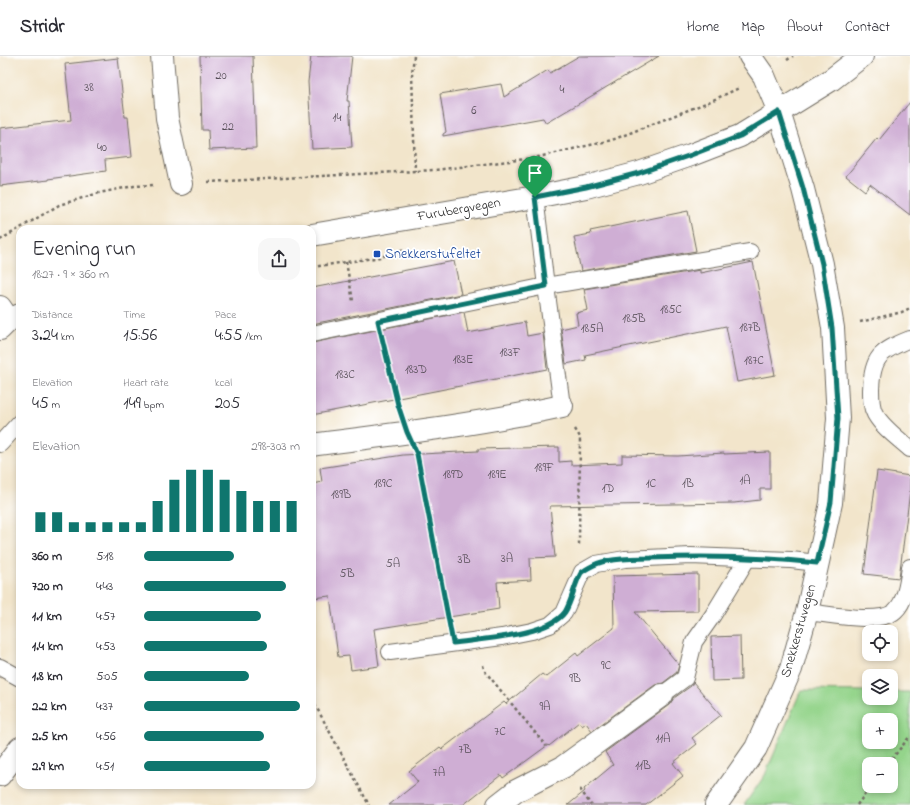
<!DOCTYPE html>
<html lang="en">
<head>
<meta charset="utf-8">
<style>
	:root { --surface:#fff; --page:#f7f7f7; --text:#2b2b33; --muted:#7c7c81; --line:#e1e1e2; --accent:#0f766e }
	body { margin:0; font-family:"Indie Flower",sans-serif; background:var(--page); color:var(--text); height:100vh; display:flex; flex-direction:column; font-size:15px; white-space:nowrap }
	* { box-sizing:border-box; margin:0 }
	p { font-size:13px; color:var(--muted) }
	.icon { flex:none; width:22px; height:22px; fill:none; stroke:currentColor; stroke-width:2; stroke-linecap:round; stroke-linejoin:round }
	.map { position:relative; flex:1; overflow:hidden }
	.drawer { position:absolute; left:16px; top:169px; width:300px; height:564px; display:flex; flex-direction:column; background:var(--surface); border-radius:12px; box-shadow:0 2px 6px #0003 }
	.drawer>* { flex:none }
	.buttons { position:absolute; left:862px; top:569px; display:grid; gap:8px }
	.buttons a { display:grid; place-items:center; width:36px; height:36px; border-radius:8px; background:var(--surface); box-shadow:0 2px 6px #0003; font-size:20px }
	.pin { position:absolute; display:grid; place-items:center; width:34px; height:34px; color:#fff; margin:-41px -17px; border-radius:50% 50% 50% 0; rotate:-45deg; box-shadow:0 0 4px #0007 }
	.pin .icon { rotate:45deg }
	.round { display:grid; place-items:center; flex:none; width:42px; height:42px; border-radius:12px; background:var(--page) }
	.overview { display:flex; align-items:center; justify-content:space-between; height:68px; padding:0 16px }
	h1 { font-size:22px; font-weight:600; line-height:30px }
	.stats { display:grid; grid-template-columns:repeat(3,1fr); gap:6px; height:68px; padding:4px 16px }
	.stats div { display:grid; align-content:center }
	.stats b { font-size:17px; font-weight:600 }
	.stats small { font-size:11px; font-weight:400 }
	.stats p { font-size:11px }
	.chart { height:112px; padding:8px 16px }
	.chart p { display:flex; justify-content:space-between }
	.chart svg { width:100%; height:72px; margin-top:4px; stroke:var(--accent); stroke-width:6 }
	ul { padding:0 16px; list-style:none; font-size:13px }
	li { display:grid; grid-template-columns:64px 48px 1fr; align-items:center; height:30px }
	li i { height:10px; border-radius:5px; background:var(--accent) }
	header { display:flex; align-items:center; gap:24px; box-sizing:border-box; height:56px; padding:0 20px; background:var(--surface); border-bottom:1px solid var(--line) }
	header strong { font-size:19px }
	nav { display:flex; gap:22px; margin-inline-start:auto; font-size:14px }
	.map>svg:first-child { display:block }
</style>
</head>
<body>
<header>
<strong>Stridr</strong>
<nav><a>Home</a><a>Map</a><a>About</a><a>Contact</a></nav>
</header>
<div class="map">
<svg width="910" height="749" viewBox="0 0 910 749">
	<rect width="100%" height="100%" fill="#fff"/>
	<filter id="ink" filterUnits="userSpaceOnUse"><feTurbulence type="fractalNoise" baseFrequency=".025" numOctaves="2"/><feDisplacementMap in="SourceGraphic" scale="8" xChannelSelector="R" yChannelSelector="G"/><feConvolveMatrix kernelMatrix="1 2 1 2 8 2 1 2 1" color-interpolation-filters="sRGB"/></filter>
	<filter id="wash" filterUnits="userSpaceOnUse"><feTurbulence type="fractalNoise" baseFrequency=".012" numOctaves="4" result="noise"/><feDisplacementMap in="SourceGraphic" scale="16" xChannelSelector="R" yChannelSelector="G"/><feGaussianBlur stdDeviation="0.9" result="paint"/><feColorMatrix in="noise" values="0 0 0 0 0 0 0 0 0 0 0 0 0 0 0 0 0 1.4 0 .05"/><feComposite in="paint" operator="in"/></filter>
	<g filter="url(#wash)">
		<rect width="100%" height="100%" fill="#f2e5cb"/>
		<path fill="#94d48b" stroke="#60805b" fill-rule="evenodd" d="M 801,634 L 869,635 L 869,642 L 891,642 L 891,636 L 910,636 L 910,749 L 744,749 L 765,719 ZM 869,664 L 891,664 L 891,686 L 869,686 ZM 869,708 L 891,708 L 891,730 L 869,730 Z"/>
		<g id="blocks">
			<path fill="#cfaed4" d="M 200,0 L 253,0 L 256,92 L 209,94 L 208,74 L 202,74 Z
				M 311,0 L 352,0 L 347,45 L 349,45 L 352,91 L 312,93 L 308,26 Z
				M 579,0 L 659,0 L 546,67 L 543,62 L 443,80 L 443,78 L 446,76 L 440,38 L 501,28 L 504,41 L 548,14 L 550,17 Z
				M 118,2 L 125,61 L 128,61 L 132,101 L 105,104 L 106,115 L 48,123 L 48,124 L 0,130 L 0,72 L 71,64 L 65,8 Z
				M 910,46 L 910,159 L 870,128 L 865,135 L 846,120 L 877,82 L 879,84 Z
				M 688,155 L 696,195 L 581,215 L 574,181 L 591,178 L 590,175 Z
				M 454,205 L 461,238 L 312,268 L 312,232 Z
				M 753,206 L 775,319 L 737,326 L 726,270 L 585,299 L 586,304 L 566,308 L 561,273 L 578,269 L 576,257 L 588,254 L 584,233 L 700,214 L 700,217 Z
				M 464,256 L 468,277 L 525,266 L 527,280 L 543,277 L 547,313 L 312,359 L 312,287 Z
				M 559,391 L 559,406 L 571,405 L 571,409 L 622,407 L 622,399 L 678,400 L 724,397 L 724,398 L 770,396 L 770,433 L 760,433 L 760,444 L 734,447 L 550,450 L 555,501 L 530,502 L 531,524 L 497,526 L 499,553 L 374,573 L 379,610 L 351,614 L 349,600 L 338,601 L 330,540 L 312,542 L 312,428 L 322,426 L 320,412 L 403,399 L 478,395 L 478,393 Z
				M 877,415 L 910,420 L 910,435 L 899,522 L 864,518 Z
				M 698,518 L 698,555 L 635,556 L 679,609 L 677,616 L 663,627 L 655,629 L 592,675 L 586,667 L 582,670 L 579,666 L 549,690 L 548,689 L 503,722 L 501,719 L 463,749 L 389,749 L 418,726 L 409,715 L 440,691 L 442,693 L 504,646 L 506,648 L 542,618 L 546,621 L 576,597 L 578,600 L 614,572 L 613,520 Z
				M 740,580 L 741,624 L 712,625 L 711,581 Z
				M 693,626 L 721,659 L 692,682 L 697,688 L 673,707 L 683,720 L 646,749 L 568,749 L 585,735 L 584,733 L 613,709 L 605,696 L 669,649 L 674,642 L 691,630 Z"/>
		</g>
	</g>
	<g filter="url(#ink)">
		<use href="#blocks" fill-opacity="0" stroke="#716c63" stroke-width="1"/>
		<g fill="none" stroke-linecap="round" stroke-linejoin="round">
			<defs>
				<path id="service" d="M 535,141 L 546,230 L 562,350
					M 312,278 L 546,230 L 750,196
					M 910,283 C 880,295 872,301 871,334 C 871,343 871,351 875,358 C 883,372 899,383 910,393
					M 0,388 L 20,366
					M 807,556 C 828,558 880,569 895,555 C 906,545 908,525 910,511
					M 390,596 L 502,581 L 532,575 L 550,569 L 564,557 L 582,516 L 596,508 L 625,503 L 691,500 L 791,504 L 817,507
					M 0,611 L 20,622
					M 662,639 L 685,622 L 694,586 L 713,559 L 747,503"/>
				<path id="minor" d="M 162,0 L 167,62 L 181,128
					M 0,251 L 9,264
					M 312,389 C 396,378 480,368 562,350
					M 0,719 L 20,692
					M 498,749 L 516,735 L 563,711 L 662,639
					M 716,749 L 756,692 L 791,613 L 807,556 L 831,447 L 838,362 L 833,272 L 822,208 L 803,133 L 779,56 L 764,20 L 750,0"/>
				<path id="secondary" d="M 312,179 L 535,141 L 586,131 L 639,117 L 691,99 L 740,80 L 831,24 L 862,0
					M 0,273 L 9,264 L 20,259"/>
			</defs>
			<use href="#service" stroke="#716c63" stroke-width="18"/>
			<use href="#minor" stroke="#716c63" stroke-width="24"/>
			<use href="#secondary" stroke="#716c63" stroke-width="24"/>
			<path stroke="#716c63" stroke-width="2.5" stroke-dasharray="3 3" stroke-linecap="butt" d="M 414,0 L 412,17 L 415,115
				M 787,4 L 793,0
				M 208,126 L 435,114 L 534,102 L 612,84 L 711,45 L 739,32
				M 0,184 L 59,149 L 99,137 L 134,130 L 153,129
				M 346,206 L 353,245
				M 312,211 L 381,201 L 404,193
				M 860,266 L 902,256 L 910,252
				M 383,288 L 397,349
				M 575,373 L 580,381 L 579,489
				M 418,402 L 448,563
				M 483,609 L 484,614 L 546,690
				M 312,643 L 369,749
				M 888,708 L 910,680
				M 580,733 L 591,749
				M 857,749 L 871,730"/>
			<use href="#service" stroke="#fff" stroke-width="16"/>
			<use href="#minor" stroke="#fff" stroke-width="22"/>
			<use href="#secondary" stroke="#fff" stroke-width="22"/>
		</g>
	</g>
	<g fill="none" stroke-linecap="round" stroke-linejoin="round" filter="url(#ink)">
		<defs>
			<path id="route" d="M 779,56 L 803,132 L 822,208 L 832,272 L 838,362 L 831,446 L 817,507 C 762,501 706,500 651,502 C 636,502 607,502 594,509 C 590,511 584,514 581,517 C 574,529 572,545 565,556 C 548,580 480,583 453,587 L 417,398 L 407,376 L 398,349 L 378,265 L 546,230 L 535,141 L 586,131 L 639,117 L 691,99 L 740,80 Z"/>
		</defs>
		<use href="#route" stroke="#fff" stroke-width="8"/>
		<use href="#route" stroke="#0f766e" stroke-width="5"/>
	</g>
	<rect fill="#1a4fb4" stroke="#fff" stroke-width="1.5" x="373" y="194" width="8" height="8" rx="2"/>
	<g text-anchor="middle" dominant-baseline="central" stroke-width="3.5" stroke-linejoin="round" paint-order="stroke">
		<g font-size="12" fill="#544c55">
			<text x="221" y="20">20</text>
			<text x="89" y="32">38</text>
			<text x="562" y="34">4</text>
			<text x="474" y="55">6</text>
			<text x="337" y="62">14</text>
			<text x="228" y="71">22</text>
			<text x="102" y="92">40</text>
			<text x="671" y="254">185C</text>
			<text x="634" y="263">185B</text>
			<text x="750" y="272">187B</text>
			<text x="592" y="273">185A</text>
			<text x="510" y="297">183F</text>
			<text x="463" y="304">183E</text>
			<text x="754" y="305">187C</text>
			<text x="416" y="314">183D</text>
			<text x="345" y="319">183C</text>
			<text x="544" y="412">189F</text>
			<text x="453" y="419">189D</text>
			<text x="497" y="419">189E</text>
			<text x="745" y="425">1A</text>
			<text x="383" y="428">189C</text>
			<text x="651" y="428">1C</text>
			<text x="688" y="428">1B</text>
			<text x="608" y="433">1D</text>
			<text x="341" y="439">189B</text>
			<text x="507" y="503">3A</text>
			<text x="464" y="504">3B</text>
			<text x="393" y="508">5A</text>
			<text x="347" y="518">5B</text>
			<text x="606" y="610">9C</text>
			<text x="575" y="623">9B</text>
			<text x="545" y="651">9A</text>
			<text x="500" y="676">7C</text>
			<text x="663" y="683">11A</text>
			<text x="465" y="694">7B</text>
			<text x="643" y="710">11B</text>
			<text x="439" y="717">7A</text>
		</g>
		<g font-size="14" fill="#2b2b2b" stroke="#fff">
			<text transform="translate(459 154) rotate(-10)">Furubergvegen</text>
			<text transform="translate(799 575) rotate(-74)">Snekkerstuvegen</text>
		</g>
		<g font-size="14" fill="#164399" stroke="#fff" text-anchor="start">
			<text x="385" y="198">Snekkerstufeltet</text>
		</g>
	</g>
</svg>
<div class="buttons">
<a><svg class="icon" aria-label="locate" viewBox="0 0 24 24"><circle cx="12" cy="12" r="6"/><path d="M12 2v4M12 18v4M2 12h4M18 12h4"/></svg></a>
<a><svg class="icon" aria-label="layers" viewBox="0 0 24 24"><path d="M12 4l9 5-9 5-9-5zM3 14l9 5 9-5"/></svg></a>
<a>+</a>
<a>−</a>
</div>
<div class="pin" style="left:535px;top:141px;background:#1e9e55"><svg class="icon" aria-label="arrive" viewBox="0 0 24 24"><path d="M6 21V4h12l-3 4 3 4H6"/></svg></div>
<section class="drawer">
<div class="overview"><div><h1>Evening run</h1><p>18:27 · 9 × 360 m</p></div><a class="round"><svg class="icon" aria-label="share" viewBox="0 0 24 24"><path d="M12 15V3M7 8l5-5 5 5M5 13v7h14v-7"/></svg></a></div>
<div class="stats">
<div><p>Distance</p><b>3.24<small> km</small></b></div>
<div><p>Time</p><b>15:56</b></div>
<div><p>Pace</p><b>4:55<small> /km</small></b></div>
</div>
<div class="stats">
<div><p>Elevation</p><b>45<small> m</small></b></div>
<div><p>Heart rate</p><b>149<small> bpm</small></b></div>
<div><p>kcal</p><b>205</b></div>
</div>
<div class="chart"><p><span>Elevation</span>298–303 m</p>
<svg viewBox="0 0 160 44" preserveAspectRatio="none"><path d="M5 44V32M15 44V32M25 44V38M35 44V38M45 44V38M55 44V38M65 44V38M75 44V25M85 44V12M95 44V6M105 44V6M115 44V12M125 44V19M135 44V25M145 44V25M155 44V25"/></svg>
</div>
<ul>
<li><b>360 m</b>5:18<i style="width:58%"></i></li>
<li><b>720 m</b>4:43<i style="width:91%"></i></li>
<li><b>1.1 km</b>4:57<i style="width:75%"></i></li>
<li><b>1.4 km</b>4:53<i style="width:79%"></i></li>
<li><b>1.8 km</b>5:05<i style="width:67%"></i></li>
<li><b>2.2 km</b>4:37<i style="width:100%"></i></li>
<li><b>2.5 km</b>4:56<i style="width:77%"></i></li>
<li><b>2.9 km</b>4:51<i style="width:81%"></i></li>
</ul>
</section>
</div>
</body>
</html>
